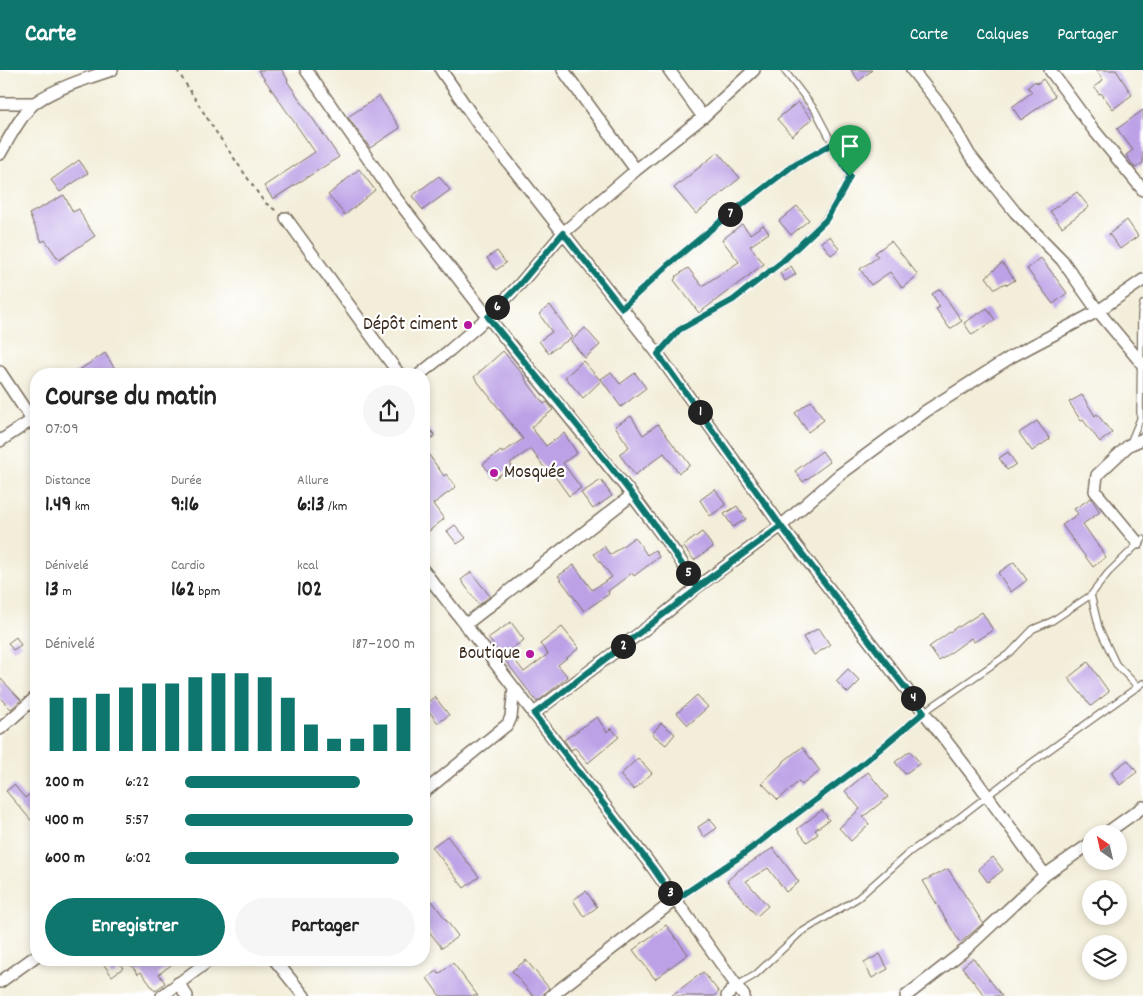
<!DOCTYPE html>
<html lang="fr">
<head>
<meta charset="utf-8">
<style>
	:root { --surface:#fff; --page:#f6f6f6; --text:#222; --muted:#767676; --accent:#0f766e }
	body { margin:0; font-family:Dekko,sans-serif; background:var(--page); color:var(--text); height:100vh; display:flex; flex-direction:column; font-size:19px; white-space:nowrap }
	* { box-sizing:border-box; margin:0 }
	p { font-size:16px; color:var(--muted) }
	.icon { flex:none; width:28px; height:28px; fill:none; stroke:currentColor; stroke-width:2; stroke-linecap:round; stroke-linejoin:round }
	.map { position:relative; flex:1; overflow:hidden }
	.side { position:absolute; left:30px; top:298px; width:400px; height:598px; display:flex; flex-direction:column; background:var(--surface); border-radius:20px; box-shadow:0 2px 8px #0003 }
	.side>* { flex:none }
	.needle { width:32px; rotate:326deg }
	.buttons { position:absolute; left:1082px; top:755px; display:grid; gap:10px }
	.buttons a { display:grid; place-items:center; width:45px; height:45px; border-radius:50%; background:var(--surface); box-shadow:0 2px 8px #0003; font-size:25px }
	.pin { position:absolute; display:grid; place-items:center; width:42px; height:42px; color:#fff; margin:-51px -21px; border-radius:50% 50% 50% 0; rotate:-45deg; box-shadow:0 0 5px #0007 }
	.pin .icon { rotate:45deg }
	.km { position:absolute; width:25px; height:25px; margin:-12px; border-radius:50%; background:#222; color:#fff; font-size:14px; line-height:25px; text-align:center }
	.round { display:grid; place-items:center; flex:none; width:52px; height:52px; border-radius:26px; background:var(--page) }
	.overview { display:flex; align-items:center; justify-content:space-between; height:85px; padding:0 15px }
	h1 { font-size:28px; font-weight:700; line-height:38px }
	.stats { display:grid; grid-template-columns:repeat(3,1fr); gap:8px; height:85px; padding:5px 15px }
	.stats div { display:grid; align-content:center }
	.stats b { font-size:21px; font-weight:700 }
	.stats small { font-size:14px; font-weight:400 }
	.stats p { font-size:14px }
	.chart { height:140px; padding:10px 15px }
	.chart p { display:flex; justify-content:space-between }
	.chart svg { width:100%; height:90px; margin-top:5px; stroke:var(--accent); stroke-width:6 }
	.cta { display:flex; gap:10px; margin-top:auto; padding:10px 15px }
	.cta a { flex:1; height:58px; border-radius:30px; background:var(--accent); color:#fff; font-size:20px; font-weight:700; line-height:58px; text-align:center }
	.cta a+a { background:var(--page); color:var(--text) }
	ul { padding:0 15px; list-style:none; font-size:16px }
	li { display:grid; grid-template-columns:80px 60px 1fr; align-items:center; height:38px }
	li i { height:12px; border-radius:6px; background:var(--accent) }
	header { display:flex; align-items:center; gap:30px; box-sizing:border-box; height:70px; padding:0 25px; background:var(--accent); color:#fff }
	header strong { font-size:24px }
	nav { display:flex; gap:28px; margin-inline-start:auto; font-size:18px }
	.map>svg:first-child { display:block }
</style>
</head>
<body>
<header>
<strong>Carte</strong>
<nav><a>Carte</a><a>Calques</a><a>Partager</a></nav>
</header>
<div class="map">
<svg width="1143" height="926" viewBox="0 0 1143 926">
	<rect width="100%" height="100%" fill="#fff"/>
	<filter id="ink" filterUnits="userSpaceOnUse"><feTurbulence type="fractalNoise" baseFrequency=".02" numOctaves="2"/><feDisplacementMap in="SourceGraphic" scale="10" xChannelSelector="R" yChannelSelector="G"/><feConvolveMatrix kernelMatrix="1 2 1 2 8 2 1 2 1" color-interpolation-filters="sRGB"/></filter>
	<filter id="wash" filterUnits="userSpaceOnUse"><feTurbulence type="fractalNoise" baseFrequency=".0096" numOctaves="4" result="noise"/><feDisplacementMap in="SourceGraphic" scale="20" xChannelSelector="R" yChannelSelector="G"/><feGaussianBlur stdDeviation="1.12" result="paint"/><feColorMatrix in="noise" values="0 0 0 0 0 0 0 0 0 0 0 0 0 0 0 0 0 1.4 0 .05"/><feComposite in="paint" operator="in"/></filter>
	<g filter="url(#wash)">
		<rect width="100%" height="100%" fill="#f3eed9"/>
		<g id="blocks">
			<path fill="#bca1e6" d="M 258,0 L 282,0 L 288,10 L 287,11 L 339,87 L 273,129 L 264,116 L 315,82 Z
				M 851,0 L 872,0 L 859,11 Z
				M 1096,0 L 1116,0 L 1132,25 L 1113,39 L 1101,23 L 1099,24 L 1094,17 L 1103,10 Z
				M 1043,9 L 1055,26 L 1021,50 L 1012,37 L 1032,22 L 1028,17 L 1035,11 L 1037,14 Z
				M 379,26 L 400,58 L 370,78 L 348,47 Z
				M 798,32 L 812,49 L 792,66 L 777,49 Z
				M 1143,40 L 1143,93 L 1135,98 L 1126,85 L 1133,80 L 1117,59 Z
				M 718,82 L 740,108 L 696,144 L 674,118 Z
				M 79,90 L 88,103 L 60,122 L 51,110 Z
				M 359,99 L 375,120 L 345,145 L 328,125 Z
				M 439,106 L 450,120 L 423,140 L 412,126 Z
				M 1077,122 L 1089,137 L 1062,157 L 1050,141 Z
				M 64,125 L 73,142 L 79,139 L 85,152 L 95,166 L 59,190 L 45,170 L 42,172 L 29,144 Z
				M 797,136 L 809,150 L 791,165 L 779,151 Z
				M 1127,150 L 1138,166 L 1120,179 L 1109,164 Z
				M 742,154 L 750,164 L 763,155 L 769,163 L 750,176 L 764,194 L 699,243 L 674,210 L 676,208 L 675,207 L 688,198 L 702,216 L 739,192 L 722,170 Z
				M 830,166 L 839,179 L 831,185 L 821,172 Z
				M 891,171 L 918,205 L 902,218 L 890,202 L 871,215 L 860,199 L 878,187 L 875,183 Z
				M 497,181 L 506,193 L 496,200 L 487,188 Z
				M 1041,188 L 1067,223 L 1053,234 L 1027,199 Z
				M 1002,193 L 1015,210 L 1007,215 L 1005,213 L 995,219 L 986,207 Z
				M 791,196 L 796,204 L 785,211 L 780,203 Z
				M 940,219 L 962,251 L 950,259 L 936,239 L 940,237 L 932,224 Z
				M 550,235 L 573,267 L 548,283 L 539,271 L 552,262 L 539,244 Z
				M 987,238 L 995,250 L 972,265 L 964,253 Z
				M 585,258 L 600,275 L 585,288 L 571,271 Z
				M 503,281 L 526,308 L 525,309 L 544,334 L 547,332 L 553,340 L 531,357 L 546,376 L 564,363 L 577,383 L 563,393 L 581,418 L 569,426 L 551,401 L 548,403 L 531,379 L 510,393 L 512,396 L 494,409 L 483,394 L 501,381 L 502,383 L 523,369 L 474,307 Z
				M 105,283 L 118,304 L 73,304 Z
				M 583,291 L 601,311 L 583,328 L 565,307 Z
				M 611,302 L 620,314 L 635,303 L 646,318 L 621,337 L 601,309 Z
				M 1082,325 L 1095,346 L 1097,344 L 1112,363 L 1100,372 L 1083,350 L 1081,351 L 1069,332 Z
				M 811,331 L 824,350 L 808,362 L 795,343 Z
				M 631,346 L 643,365 L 658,354 L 678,381 L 679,380 L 690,395 L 679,403 L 664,383 L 635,405 L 619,384 L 629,377 L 615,356 Z
				M 1037,351 L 1050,369 L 1032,381 L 1019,363 Z
				M 424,354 L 435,365 L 424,377 Z
				M 424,378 L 444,406 L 446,404 L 456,417 L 433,434 L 444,449 L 424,465 Z
				M 822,381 L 830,392 L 803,412 L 795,401 Z
				M 1008,382 L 1016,394 L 1007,400 L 999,388 Z
				M 601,410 L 612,426 L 593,439 L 581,423 Z
				M 715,419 L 726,435 L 710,446 L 700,430 Z
				M 1091,428 L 1100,442 L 1083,454 L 1106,487 L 1093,497 L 1062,455 L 1078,444 L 1074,439 Z
				M 737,436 L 746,449 L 733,457 L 724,444 Z
				M 455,455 L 466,468 L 457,474 L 447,461 Z
				M 702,462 L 713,477 L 694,490 L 683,476 Z
				M 635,467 L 647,485 L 655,480 L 659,487 L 634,506 L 632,503 L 608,521 L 609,524 L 584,541 L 558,506 L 574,495 L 592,520 L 612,507 L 594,484 L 604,476 L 610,485 Z
				M 1014,492 L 1027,510 L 1011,522 L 998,503 Z
				M 471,502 L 490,526 L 479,535 L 461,510 Z
				M 982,542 L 993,560 L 974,572 L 971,568 L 939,591 L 929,577 L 958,556 L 959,557 Z
				M 511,552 L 524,570 L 508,581 L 524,602 L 548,584 L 540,574 L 562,557 L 579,578 L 558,595 L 568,607 L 537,632 L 488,568 Z
				M 819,558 L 830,575 L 814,585 L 803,567 Z
				M 16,567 L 21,575 L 13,580 L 8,573 Z
				M 1088,592 L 1109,622 L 1091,636 L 1068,608 Z
				M 848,599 L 860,611 L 848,623 L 836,611 Z
				M 0,608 L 21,630 L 11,639 L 0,628 Z
				M 697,625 L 708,637 L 688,655 L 677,643 Z
				M 435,627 L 449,645 L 438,653 L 424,635 Z
				M 597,647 L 607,662 L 611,658 L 619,667 L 588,693 L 575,678 L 571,680 L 564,670 Z
				M 661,653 L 675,664 L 666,675 L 652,664 Z
				M 802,677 L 820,701 L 802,715 L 799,711 L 778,730 L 762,713 L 784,692 L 784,691 Z
				M 910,681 L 920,693 L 905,704 L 895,692 Z
				M 638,688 L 652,703 L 634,720 L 620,705 Z
				M 1128,690 L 1137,702 L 1120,715 L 1111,702 Z
				M 868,702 L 888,727 L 863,747 L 869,754 L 851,771 L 839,758 L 860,739 L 845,721 Z
				M 14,715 L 25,728 L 36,719 L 36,756 L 6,721 Z
				M 822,740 L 829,750 L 815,760 L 818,764 L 807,772 L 797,759 Z
				M 710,749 L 717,758 L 704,767 L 698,757 Z
				M 447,766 L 479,807 L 464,818 L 432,777 Z
				M 773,778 L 799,812 L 786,822 L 768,798 L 746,811 L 768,836 L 757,846 L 727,811 L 739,800 Z
				M 993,787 L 1003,800 L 988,812 L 978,799 Z
				M 948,799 L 983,853 L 960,873 L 923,811 Z
				M 586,821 L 597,837 L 584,847 L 573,830 Z
				M 432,831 L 458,866 L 442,878 L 424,855 L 424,837 Z
				M 666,855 L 688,884 L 655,909 L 633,880 Z
				M 880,884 L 888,899 L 872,908 L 864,893 Z
				M 973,888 L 1002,926 L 985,926 L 962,897 Z
				M 100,889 L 116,889 L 123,898 L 112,906 Z
				M 126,889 L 179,889 L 159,904 L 165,913 L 155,921 L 141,902 L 138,904 Z
				M 526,890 L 549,918 L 542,926 L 533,926 L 512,901 Z
				M 453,893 L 478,926 L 440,926 L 427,908 L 437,901 L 439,904 Z
				M 703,902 L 719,922 L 714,926 L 671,926 Z"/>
		</g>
	</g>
	<g filter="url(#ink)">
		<use href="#blocks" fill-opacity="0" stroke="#7b6f5f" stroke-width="1"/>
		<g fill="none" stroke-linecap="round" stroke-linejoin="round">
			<defs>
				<path id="service" d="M 622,238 L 669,194 L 721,151 L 791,97 L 832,74
					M 658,284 L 679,260 L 733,230 L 783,191 L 825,150 L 844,119 L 849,105 L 815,40 L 784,0
					M 1130,373 L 1140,349 L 1141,245 L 1143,234
					M 1091,525 L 1099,558 L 1116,594 L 1138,617
					M 675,830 L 738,788 L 855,700 L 924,642 L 1011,582 L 1033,559 L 1052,551 L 1091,525 L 1108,503 L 1143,469
					M 736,916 L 755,905 L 800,863 L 858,828 L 911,781 L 960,747 L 1013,706 L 1143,613"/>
				<path id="minor" d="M 306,0 L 392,123 L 488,247 L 632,425 L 677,485 L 697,517
					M 441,0 L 478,54 L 658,284 L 781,456 L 973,706 L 1045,805 L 965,880 L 906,926
					M 563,0 L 636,100
					M 669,0 L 703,47
					M 912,0 L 944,40 L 969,84 L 1015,142 L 1062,190 L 1098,241 L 1143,295
					M 1050,0 L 1093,59 L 1143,120
					M 0,33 L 35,33
					M 0,84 C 8,70 23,41 36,32 C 56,18 88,8 112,0
					M 286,148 L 399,304
					M 0,302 L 36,356
					M 420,304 L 450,280 L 488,247 L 520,214 L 563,163 L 636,100 L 703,47 L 754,0
					M 0,371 L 32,350
					M 1138,473 L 1095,421 L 1097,405 L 1129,375 L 1143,369
					M 424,501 L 653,798 L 744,926
					M 465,555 L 632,425
					M 533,644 L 661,547 L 697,517 L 781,456 L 838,406 L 926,341 L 1011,287 L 1098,241 L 1143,210
					M 0,659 L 36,627
					M 424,722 L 508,654 L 511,647 L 514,618
					M 1105,764 L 1143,737
					M 1045,805 L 1091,773
					M 274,889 L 304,926
					M 0,912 L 36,886
					M 178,913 L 187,926
					M 162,926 L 211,889
					M 551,926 L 675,830
					M 727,926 L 736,916"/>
			</defs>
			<use href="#service" stroke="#7b6f5f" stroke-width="8"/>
			<use href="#minor" stroke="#7b6f5f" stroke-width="14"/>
			<path stroke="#7b6f5f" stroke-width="2" stroke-dasharray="4 4" stroke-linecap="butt" d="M 177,0 L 214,59 L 264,132 L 278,142"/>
			<use href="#service" stroke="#fff" stroke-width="5.5"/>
			<use href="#minor" stroke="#fff" stroke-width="11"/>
		</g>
	</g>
	<g fill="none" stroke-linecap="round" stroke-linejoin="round" filter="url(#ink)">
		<defs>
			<path id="route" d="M 850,106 L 844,119 L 826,150 L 783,191 L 733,230 L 679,260 L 658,284 L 781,456 C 698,517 616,581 534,644 L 653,798 L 675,830 L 738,788 L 855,700 L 924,642 L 781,456 L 697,517 C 636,421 559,335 488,247 L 520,214 L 563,163 L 622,238 L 669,194 L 721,151 L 791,97 L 832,74 L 850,106"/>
		</defs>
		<use href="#route" stroke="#fff" stroke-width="10"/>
		<use href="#route" stroke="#0f766e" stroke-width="6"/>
	</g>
	<g fill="#b5179e" stroke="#fff" stroke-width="2">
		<circle cx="468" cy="255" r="5"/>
		<circle cx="494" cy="403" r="5"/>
		<circle cx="530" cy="584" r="5"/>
	</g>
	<g text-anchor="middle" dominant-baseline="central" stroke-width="4.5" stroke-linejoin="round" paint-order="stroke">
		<g font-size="19" fill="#3b2a1e" stroke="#fff" text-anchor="end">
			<text x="458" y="255">Dépôt ciment</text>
			<text x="504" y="403" text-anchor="start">Mosquée</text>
			<text x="520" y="584">Boutique</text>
		</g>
	</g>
</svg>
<div class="buttons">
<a><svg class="needle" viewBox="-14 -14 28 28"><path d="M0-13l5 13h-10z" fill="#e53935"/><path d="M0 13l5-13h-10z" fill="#767676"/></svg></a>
<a><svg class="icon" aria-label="locate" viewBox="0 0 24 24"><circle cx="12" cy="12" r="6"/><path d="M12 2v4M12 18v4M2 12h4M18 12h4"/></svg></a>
<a><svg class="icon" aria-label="layers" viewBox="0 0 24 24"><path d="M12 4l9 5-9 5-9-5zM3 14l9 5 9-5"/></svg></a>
</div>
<div class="pin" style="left:850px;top:106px;background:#1e9e55"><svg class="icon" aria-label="arrive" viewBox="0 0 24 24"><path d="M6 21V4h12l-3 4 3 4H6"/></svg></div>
<b class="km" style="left:700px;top:342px">1</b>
<b class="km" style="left:623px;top:576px">2</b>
<b class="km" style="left:670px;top:823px">3</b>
<b class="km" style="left:913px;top:628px">4</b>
<b class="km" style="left:688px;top:503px">5</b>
<b class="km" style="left:497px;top:237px">6</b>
<b class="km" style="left:730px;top:144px">7</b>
<section class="side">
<div class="overview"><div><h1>Course du matin</h1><p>07:09</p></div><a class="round"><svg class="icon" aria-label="share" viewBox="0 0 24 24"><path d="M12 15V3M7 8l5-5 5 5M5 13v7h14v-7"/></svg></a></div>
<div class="stats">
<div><p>Distance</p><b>1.49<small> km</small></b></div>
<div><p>Durée</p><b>9:16</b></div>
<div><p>Allure</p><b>6:13<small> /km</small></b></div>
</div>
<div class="stats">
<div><p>Dénivelé</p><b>13<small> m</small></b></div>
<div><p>Cardio</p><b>162<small> bpm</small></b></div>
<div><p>kcal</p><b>102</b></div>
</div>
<div class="chart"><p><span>Dénivelé</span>187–200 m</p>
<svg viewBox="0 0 160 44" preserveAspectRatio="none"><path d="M5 44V18M15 44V18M25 44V16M35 44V13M45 44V11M55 44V11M65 44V8M75 44V6M85 44V6M95 44V8M105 44V18M115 44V31M125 44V38M135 44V38M145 44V31M155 44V23"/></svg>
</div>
<ul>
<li><b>200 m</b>6:22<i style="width:76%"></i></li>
<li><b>400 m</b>5:57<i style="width:99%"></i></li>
<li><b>600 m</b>6:02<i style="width:93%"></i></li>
</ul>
<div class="cta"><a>Enregistrer</a><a>Partager</a></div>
</section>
</div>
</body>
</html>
